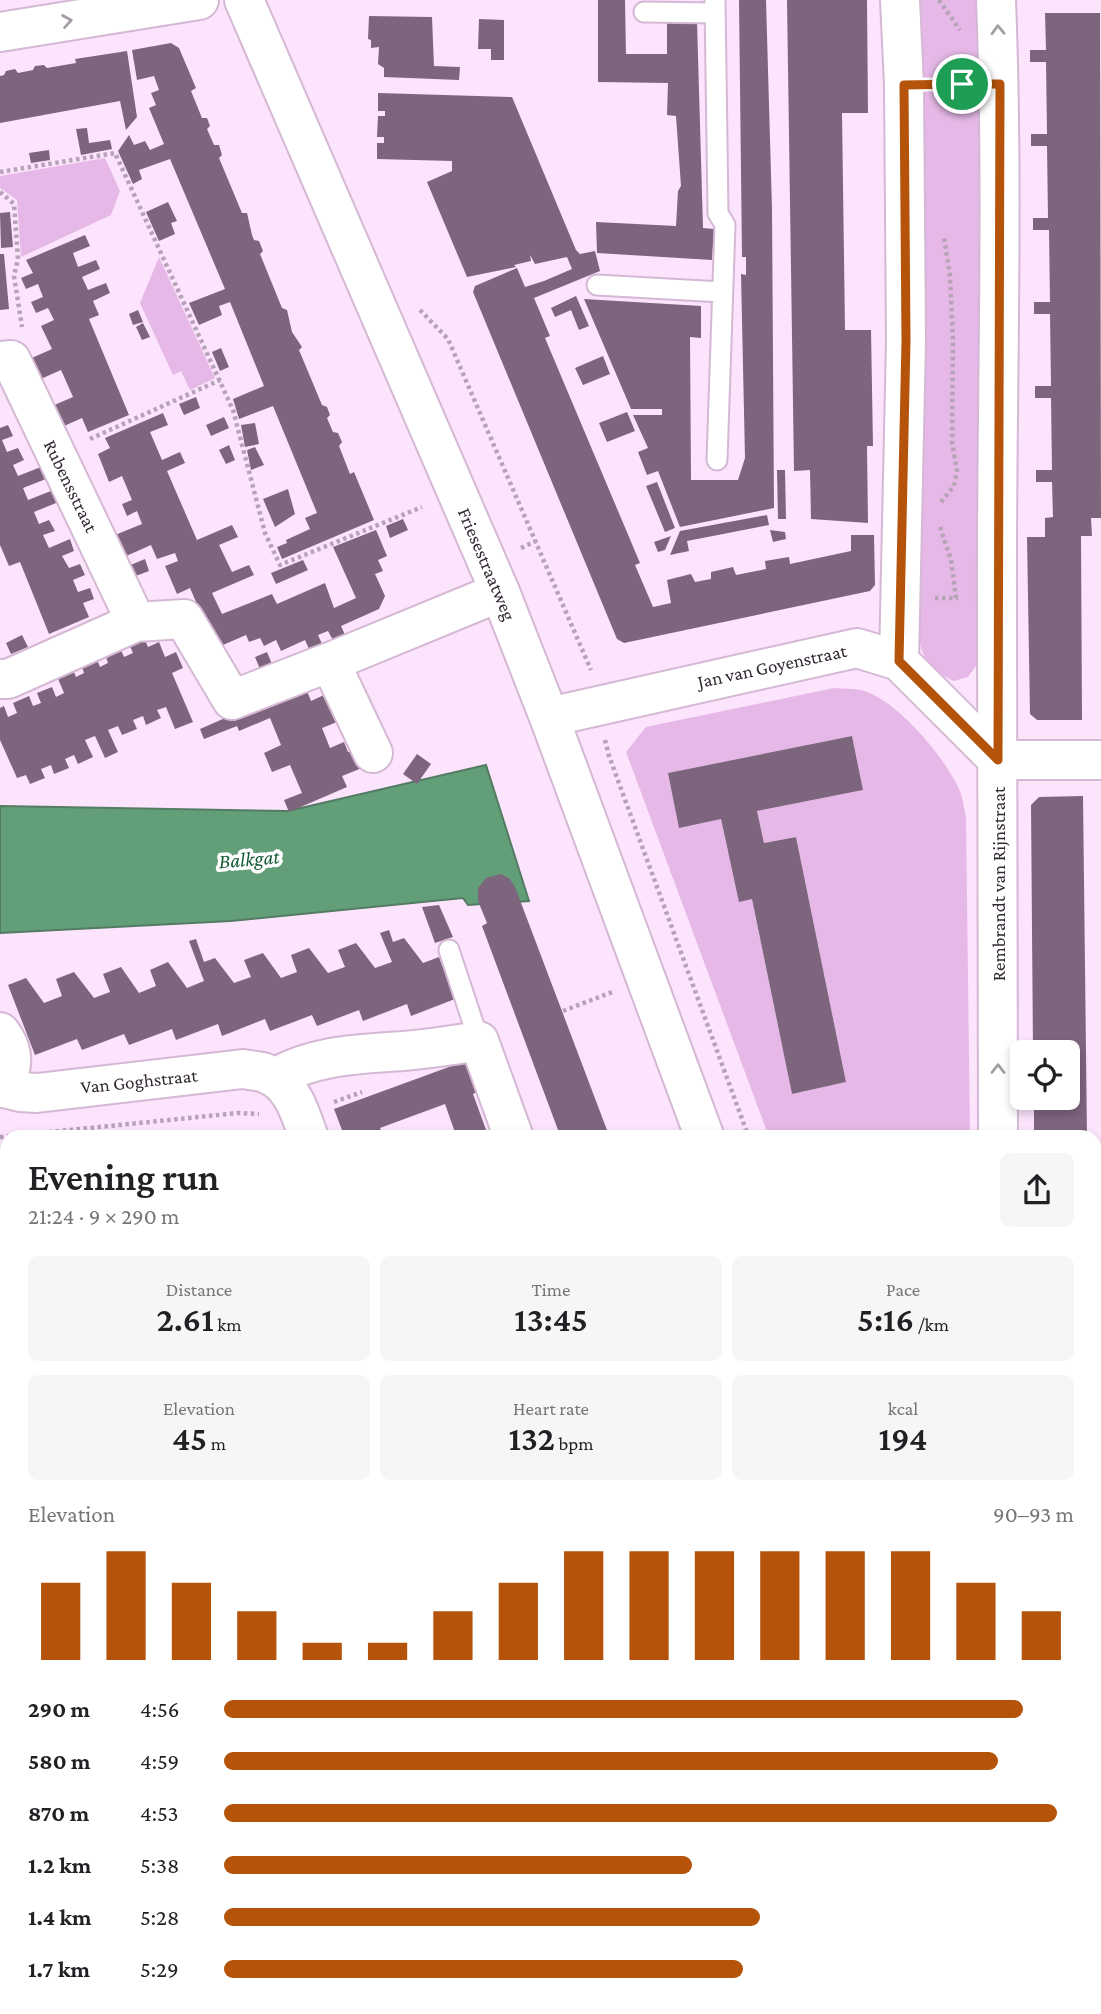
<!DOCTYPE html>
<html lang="en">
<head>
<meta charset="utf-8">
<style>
	:root { --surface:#fff; --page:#f6f6f6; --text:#202124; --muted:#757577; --accent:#b45309 }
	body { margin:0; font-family:"Crimson Pro",serif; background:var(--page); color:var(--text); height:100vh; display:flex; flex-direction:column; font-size:26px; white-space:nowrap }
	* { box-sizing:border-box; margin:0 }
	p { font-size:23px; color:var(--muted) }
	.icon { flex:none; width:38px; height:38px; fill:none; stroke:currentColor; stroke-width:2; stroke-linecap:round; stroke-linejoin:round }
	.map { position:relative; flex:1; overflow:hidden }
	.details { position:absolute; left:0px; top:1130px; width:1102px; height:884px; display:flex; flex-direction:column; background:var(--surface); border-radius:21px 21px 0 0; box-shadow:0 4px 10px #0003 }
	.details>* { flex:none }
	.buttons { position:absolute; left:1010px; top:1040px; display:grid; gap:14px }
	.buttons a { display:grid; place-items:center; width:70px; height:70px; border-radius:10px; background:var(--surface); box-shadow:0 4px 10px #0003; font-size:35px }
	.pin { position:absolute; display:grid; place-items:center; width:60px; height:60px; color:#fff; margin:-30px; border:4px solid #fff; border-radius:50%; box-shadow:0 2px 7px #0007 }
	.round { display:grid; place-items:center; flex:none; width:74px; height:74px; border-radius:10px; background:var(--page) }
	.summary { display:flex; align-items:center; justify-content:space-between; height:119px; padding:0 28px }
	h1 { font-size:38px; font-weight:600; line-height:52px }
	.metrics { display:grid; grid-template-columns:repeat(3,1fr); gap:10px; height:119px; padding:7px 28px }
	.metrics div { display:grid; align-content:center; border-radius:10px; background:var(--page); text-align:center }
	.metrics b { font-size:35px; font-weight:600 }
	.metrics small { font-size:19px; font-weight:400 }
	.metrics p { font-size:19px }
	.chart { height:196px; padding:14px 28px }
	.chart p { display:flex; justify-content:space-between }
	.chart svg { width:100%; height:126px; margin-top:7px; stroke:var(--accent); stroke-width:6 }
	ul { padding:0 28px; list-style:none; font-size:23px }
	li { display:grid; grid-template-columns:112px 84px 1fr; align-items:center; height:52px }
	li i { height:18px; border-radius:9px; background:var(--accent) }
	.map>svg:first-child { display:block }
</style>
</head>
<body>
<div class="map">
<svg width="1101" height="2014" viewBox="0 0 1101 2014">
	<rect width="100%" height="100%" fill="#fce4fc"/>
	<path fill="#e6b8e7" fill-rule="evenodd" d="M 915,0 L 980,0 L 984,202 L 978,663 L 968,677 L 954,681 C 924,668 920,651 916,621 Z
		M 105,158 L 120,191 L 111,215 L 21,257 L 17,200 L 0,188 L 0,176 Z
		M 159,257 L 215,378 L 190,390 L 181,371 L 173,375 L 140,303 Z
		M 834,688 C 842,689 852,688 861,690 C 896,699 943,755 958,787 C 963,796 964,808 966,818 L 970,1137 L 769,1137 L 626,752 L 646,727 ZM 852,736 L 863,790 L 757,811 L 764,843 L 796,837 L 846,1082 L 792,1094 L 752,899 L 728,852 L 721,819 L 668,773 Z
		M 0,1517 L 7,1524 L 7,1641 L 0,1632 Z
		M 195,2007 L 262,2007 L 264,2014 L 197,2014 Z"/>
	<path fill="#629f78" stroke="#547b64" stroke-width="2" d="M 486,765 L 529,901 L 468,905 L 463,898 L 231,921 L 0,933 L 0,806 L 288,811 Z
		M 0,1260 L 7,1266 L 7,1524 L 0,1517 Z
		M 262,2007 L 424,2007 L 426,2014 L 264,2014 Z"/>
	<path fill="#7e657e" d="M 598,0 L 625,0 L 626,54 L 667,54 L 667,20 L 697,21 L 703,228 L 714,229 L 712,260 L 597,253 L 596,222 L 676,226 L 678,191 L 681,186 L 676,116 L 667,115 L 668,83 L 598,82 Z
		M 739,0 L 766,0 L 772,209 L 774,508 L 680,527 L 658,471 L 647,475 L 638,452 L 648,448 L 633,415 L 662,415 L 662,409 L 631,409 L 584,299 L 701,306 L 701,338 L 690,337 L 691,480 L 738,480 L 745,458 L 741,274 L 746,275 L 746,257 L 742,257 Z
		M 787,0 L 867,0 L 868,113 L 842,113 L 845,330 L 871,330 L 873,446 L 867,446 L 868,523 L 811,519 L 810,470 L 794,471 Z
		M 1045,13 L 1100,13 L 1101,518 L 1091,518 L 1092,536 L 1081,536 L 1082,720 L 1037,720 L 1030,714 L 1027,537 L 1045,537 L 1045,518 L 1053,517 L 1052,482 L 1036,482 L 1036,470 L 1052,470 L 1051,398 L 1035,398 L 1035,386 L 1051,386 L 1050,314 L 1034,314 L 1034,302 L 1050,302 L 1049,230 L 1033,230 L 1033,218 L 1048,218 L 1047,146 L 1031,146 L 1031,134 L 1047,134 L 1046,62 L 1030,62 L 1030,50 L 1046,50 Z
		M 369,16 L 432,17 L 434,66 L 460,67 L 459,80 L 384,77 L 384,68 L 378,64 L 379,47 L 371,48 L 371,40 L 368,39 Z
		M 479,19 L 504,20 L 504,60 L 491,60 L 491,49 L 478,49 Z
		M 171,43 L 179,48 L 196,88 L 191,91 L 202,118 L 207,118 L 210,126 L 207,129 L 214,145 L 219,145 L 222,155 L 219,158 L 242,213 L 247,213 L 252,235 L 254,240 L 259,241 L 263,251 L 260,254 L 282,308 L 287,310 L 292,332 L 302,347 L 299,350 L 322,405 L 327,407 L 330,415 L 327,418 L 333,432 L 338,433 L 342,442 L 339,446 L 350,474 L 354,472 L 374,520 L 282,559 L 277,547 L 287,543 L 286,540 L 310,529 L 305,518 L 317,513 L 273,406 L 239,419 L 233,399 L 264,386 L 230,302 L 219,306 L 222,315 L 199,325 L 189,303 L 225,289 L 170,159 L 139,170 L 142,179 L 133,184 L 118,151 L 129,135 L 134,145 L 145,141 L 150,150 L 164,144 L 149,108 L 156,105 L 151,93 L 159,90 L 154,76 L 137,80 L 132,50 Z
		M 127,51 L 137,117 L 126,130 L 120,101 L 0,123 L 0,76 L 4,75 L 6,71 L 15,69 L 18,73 L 33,70 L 35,66 L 44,65 L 47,68 L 76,63 L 75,59 Z
		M 378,93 L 512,97 L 576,250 L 580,254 L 595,251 L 600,271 L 534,298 L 550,336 L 545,338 L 640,563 L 635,565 L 653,607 L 671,603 L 667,580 L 691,574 L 695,582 L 711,579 L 711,572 L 733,567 L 736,575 L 766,569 L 765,561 L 789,557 L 790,564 L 851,551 L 851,535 L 874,535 L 875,585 L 870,591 L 624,643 L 617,639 L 473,292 L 475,286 L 517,268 L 525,287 L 544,281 L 572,269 L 567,257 L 535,264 L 530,255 L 531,261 L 514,265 L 516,267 L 467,277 L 427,182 L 452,171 L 452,161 L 377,159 L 377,143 L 384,143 L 384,137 L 377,137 L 378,116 L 385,116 L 385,111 L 378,111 Z
		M 87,128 L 89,143 L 110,140 L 112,149 L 81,155 L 76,129 Z
		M 49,150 L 50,160 L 31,163 L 29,153 Z
		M 168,202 L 177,221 L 171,223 L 175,234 L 159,241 L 146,212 Z
		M 10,212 L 13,247 L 1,248 L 0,213 Z
		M 85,235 L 90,246 L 73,253 L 78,267 L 96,260 L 100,269 L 82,277 L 88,290 L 106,283 L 110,293 L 93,301 L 99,315 L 89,319 L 129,415 L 88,432 L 82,418 L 55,430 L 45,409 L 73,397 L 61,370 L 34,382 L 25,361 L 52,349 L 41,326 L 54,320 L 48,308 L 36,313 L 31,302 L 43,297 L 38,284 L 26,289 L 21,278 L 33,273 L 26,260 Z
		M 0,254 L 4,254 L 9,309 L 0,310 Z
		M 576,296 L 589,326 L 579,330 L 571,310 L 555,317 L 551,308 Z
		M 138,310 L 143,322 L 133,325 L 129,314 Z
		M 143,323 L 150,337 L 142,340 L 136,327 Z
		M 221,348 L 229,367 L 220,371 L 212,352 Z
		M 603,356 L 610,374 L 583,385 L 575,368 Z
		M 196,397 L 200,408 L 184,415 L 179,404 Z
		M 627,412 L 635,431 L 607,442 L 599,423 Z
		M 163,413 L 168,425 L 150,432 L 162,460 L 180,452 L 185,463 L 167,471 L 197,540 L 232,525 L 238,537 L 219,545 L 232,572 L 249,565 L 254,575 L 212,593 L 222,614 L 272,594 L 277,604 L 325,583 L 334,608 L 356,598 L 333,547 L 376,530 L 387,556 L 378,560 L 383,571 L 375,574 L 385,596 L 379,609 L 341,626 L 346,637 L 334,642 L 328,631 L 318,635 L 323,646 L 310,651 L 305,640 L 281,651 L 276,640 L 264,646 L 260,638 L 249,642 L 246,635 L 223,645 L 212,639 L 190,588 L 177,594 L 165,566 L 178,561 L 175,553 L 157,559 L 151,545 L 124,557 L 115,535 L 142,524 L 137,511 L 127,516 L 122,504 L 132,500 L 122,476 L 109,482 L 98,454 L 110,448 L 105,438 Z
		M 224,417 L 229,428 L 211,436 L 206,425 Z
		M 255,423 L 259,444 L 245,447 L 241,425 Z
		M 8,425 L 13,436 L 2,440 L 7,452 L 18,448 L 24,460 L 13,465 L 18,476 L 46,465 L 51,477 L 23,488 L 28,500 L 56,489 L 61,501 L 34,512 L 39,524 L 49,520 L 55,531 L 43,535 L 49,548 L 70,539 L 74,551 L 62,556 L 69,568 L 80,564 L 85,575 L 73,580 L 78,592 L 90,588 L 94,599 L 83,603 L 89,617 L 49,634 L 20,562 L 9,566 L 0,545 L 0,428 Z
		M 229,445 L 235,460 L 226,464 L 219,450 Z
		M 255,447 L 264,465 L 251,470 L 247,450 Z
		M 777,470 L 785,470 L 786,519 L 778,519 Z
		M 657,482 L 675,528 L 665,532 L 646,486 Z
		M 288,489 L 295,514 L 275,527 L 263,499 Z
		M 767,515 L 769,525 L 687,541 L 689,551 L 670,555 L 680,531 Z
		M 403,519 L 408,530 L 390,538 L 386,526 Z
		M 770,530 L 785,532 L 786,539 L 773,542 Z
		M 671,536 L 665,550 L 658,552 L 654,542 Z
		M 145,559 L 149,571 L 133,577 L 128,566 Z
		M 303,560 L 308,570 L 276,584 L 271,573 Z
		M 22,635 L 28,647 L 11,654 L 6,643 Z
		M 144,638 L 148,647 L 159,642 L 165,657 L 176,652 L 183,668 L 172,673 L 193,722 L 175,729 L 166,707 L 157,710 L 161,718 L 146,725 L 143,716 L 133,720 L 137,729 L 122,735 L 118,726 L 108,730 L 118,752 L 105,758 L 95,736 L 85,740 L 93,757 L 78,764 L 74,755 L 65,759 L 69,768 L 54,774 L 51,765 L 41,769 L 45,778 L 30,784 L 26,775 L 17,778 L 0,740 L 0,708 L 4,706 L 8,717 L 17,713 L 13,703 L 29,696 L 33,706 L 41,703 L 37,693 L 52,687 L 56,697 L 64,693 L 56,674 L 72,667 L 76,677 L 84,673 L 81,664 L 96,657 L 100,667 L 108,663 L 105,654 L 120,648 L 124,657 L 133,653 L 129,644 Z
		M 267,652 L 274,669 L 262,674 L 255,657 Z
		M 307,691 L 311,701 L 324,695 L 328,705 L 335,703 L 342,720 L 322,728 L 330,748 L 344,742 L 348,752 L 355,750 L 362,768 L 342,776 L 347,787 L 289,812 L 284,800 L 302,793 L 290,765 L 272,772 L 264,753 L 281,745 L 270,718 L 239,731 L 237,726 L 204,739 L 200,729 L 232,715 L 234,721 Z
		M 852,736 L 863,790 L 757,811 L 764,843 L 796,837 L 846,1082 L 792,1094 L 752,899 L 739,902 L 721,819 L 679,828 L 668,773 Z
		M 417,754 L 431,764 L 417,784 L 403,774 Z
		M 1083,796 L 1087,1138 L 1034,1138 L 1034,1097 L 1068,1097 L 1068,1052 L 1033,1052 L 1031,805 L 1039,797 Z
		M 501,874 L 510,879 L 515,887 L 610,1138 L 561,1138 L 482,926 L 487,923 L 478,901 L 478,888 L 486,878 Z
		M 439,905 L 453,937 L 435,943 L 422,907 Z
		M 389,930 L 393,942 L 404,938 L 423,963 L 439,957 L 455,999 L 411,1016 L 407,1004 L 363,1021 L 359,1010 L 317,1026 L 312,1015 L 270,1031 L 265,1019 L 222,1036 L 218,1024 L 176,1040 L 172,1029 L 129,1045 L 124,1034 L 82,1050 L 77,1039 L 35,1055 L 8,985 L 26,978 L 44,1003 L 62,996 L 56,979 L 74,972 L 94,998 L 110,992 L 103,974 L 121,967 L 139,993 L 156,986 L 150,970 L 168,962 L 187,988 L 204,981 L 189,941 L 196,939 L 204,962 L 215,958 L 234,983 L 251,977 L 244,960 L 263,953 L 281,978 L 297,972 L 291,955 L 309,948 L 328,973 L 345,967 L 338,950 L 356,943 L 375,968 L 392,962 L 380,933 Z
		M 468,1060 L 479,1091 L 473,1094 L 489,1138 L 457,1138 L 445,1104 L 380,1128 L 384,1138 L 345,1138 L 334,1109 Z
		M 0,1259 L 7,1264 L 7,1293 L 0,1287 Z
		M 7,1465 L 7,1502 L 0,1494 L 0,1471 Z
		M 1096,1494 L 1101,1494 L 1101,1557 L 1096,1556 Z
		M 1096,1598 L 1101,1599 L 1101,1631 L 1096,1631 Z
		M 1101,1752 L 1101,1773 L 1096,1775 L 1096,1753 Z
		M 1096,1782 L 1101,1797 L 1101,1843 L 1096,1845 Z
		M 0,1880 L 7,1898 L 7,2007 L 42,2007 L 43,2014 L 0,2014 Z
		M 1101,1904 L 1101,1943 L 1096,1929 L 1096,1905 Z
		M 263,2007 L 287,2007 L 289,2014 L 266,2014 Z
		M 670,2007 L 733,2007 L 736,2014 L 672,2014 Z
		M 876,2007 L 928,2007 L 930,2014 L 862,2014 L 861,2012 Z"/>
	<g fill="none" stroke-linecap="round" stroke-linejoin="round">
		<defs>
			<path id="lane" d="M 715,0 L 718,213 L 725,225 L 717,460
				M 644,12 L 715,13
				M 597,285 L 722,292
				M 449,950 L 479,1041"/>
			<path id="street" d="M 996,0 C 1004,204 996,408 997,612 C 997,787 998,962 998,1138
				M 0,32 L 199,0
				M 0,361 L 11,360 L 136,622
				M 899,661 L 906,341 L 904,85 L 900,0
				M 330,662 L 373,753
				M 0,679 L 8,679 L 136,622 L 184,619 L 232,700 L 330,662 L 500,592
				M 549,717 L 857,648 L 899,661 L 998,760
				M 998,760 L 1101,760
				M 0,1032 C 15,1051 15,1069 0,1088
				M 275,1078 C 295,1092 301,1116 309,1138
				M 1,1087 L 20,1092 L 37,1093 L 243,1069 L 263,1072 L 275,1078 C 313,1055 360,1054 403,1051 C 429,1049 454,1045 479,1041 L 514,1138
				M 1096,1458 L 1101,1458
				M 0,1752 L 7,1770
				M 1096,1881 L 1101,1879
				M 1096,1991 L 1101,2006
				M 89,2007 L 91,2014
				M 633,2007 L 636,2014
				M 949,2007 L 951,2014"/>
			<path id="secondary" d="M 244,0 L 500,592 L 549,717 L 705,1138
				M 1022,2007 L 1024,2014"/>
		</defs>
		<use href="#lane" stroke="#d4b8d4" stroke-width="23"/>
		<use href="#street" stroke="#d4b8d4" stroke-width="42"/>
		<use href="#secondary" stroke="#d4b8d4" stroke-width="42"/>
		<path stroke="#b7a3b7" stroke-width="4.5" stroke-dasharray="3.5 3.5" stroke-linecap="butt" d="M 939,0 L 960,30
			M 937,84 L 964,84
			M 0,172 L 115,153 L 233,410 L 265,533 L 280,565 L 422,507
			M 0,192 L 14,204 L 18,259 L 14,276 L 22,327
			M 420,310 L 448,339 L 591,670
			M 90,439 L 220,380
			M 941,502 L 954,486 L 957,470 L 952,442 L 953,339 L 950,276 L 944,237
			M 940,527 L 951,560 L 956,598
			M 521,548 L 536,541
			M 935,598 L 958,598
			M 605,740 L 609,756 L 749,1138
			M 563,1011 L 615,991
			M 334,1102 L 362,1092
			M 0,1137 L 238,1113 L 259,1114
			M 0,1248 L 7,1253
			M 0,1660 L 7,1670
			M 429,2007 L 430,2014
			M 165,2014 L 181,2010"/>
		<use href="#lane" stroke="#fff" stroke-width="19"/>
		<use href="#street" stroke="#fff" stroke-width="38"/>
		<use href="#secondary" stroke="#fff" stroke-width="38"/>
	</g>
	<defs><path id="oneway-chevron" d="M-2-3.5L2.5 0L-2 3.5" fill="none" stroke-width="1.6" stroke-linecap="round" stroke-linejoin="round" transform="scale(1.75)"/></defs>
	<g stroke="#a39ea4">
		<use href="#oneway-chevron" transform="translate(67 21) rotate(-9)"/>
		<use href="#oneway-chevron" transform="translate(998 30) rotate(-92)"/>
		<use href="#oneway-chevron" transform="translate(998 1069) rotate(-90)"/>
	</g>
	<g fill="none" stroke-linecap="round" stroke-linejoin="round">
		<defs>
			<path id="route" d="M 962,84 L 1000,84 L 998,760 L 899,661 L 906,341 L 904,85 Z"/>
		</defs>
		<use href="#route" stroke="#fff" stroke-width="14"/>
		<use href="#route" stroke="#b45309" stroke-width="9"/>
	</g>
	<g text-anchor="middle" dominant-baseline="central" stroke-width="7" stroke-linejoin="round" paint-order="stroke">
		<g font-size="19" fill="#332834" stroke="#fff">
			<text transform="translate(71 486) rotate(64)">Rubensstraat</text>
			<text transform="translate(487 564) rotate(67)">Friesestraatweg</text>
			<text transform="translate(772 666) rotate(-12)">Jan van Goyenstraat</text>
			<text transform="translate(998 884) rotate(-90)">Rembrandt van Rijnstraat</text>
			<text transform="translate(139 1081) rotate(-6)">Van Goghstraat</text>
		</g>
		<g font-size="21" font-style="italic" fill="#145b36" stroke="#fff">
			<text transform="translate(249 859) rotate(-5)">Balkgat</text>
		</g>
	</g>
</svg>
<div class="buttons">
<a><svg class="icon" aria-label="locate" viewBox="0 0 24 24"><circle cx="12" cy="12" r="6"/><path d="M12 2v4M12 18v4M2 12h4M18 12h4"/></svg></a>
</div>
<div class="pin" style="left:962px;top:84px;background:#1e9e55"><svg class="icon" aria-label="arrive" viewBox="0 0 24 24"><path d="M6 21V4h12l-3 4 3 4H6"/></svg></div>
<section class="details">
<div class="summary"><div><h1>Evening run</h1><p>21:24 · 9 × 290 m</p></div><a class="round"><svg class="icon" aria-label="share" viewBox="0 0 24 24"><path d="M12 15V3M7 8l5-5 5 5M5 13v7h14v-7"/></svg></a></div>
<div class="metrics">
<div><p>Distance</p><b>2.61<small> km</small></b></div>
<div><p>Time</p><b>13:45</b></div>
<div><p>Pace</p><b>5:16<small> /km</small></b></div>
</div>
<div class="metrics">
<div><p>Elevation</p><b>45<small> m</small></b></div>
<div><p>Heart rate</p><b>132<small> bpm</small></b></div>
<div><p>kcal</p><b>194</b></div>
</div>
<div class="chart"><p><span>Elevation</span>90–93 m</p>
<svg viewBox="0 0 160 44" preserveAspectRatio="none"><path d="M5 44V17M15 44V6M25 44V17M35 44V27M45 44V38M55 44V38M65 44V27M75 44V17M85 44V6M95 44V6M105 44V6M115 44V6M125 44V6M135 44V6M145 44V17M155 44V27"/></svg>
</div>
<ul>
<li><b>290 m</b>4:56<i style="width:94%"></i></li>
<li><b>580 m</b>4:59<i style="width:91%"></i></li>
<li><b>870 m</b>4:53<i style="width:98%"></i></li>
<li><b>1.2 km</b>5:38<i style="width:55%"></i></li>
<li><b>1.4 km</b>5:28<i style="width:63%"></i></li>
<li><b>1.7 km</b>5:29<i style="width:61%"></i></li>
</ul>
</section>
</div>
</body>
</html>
